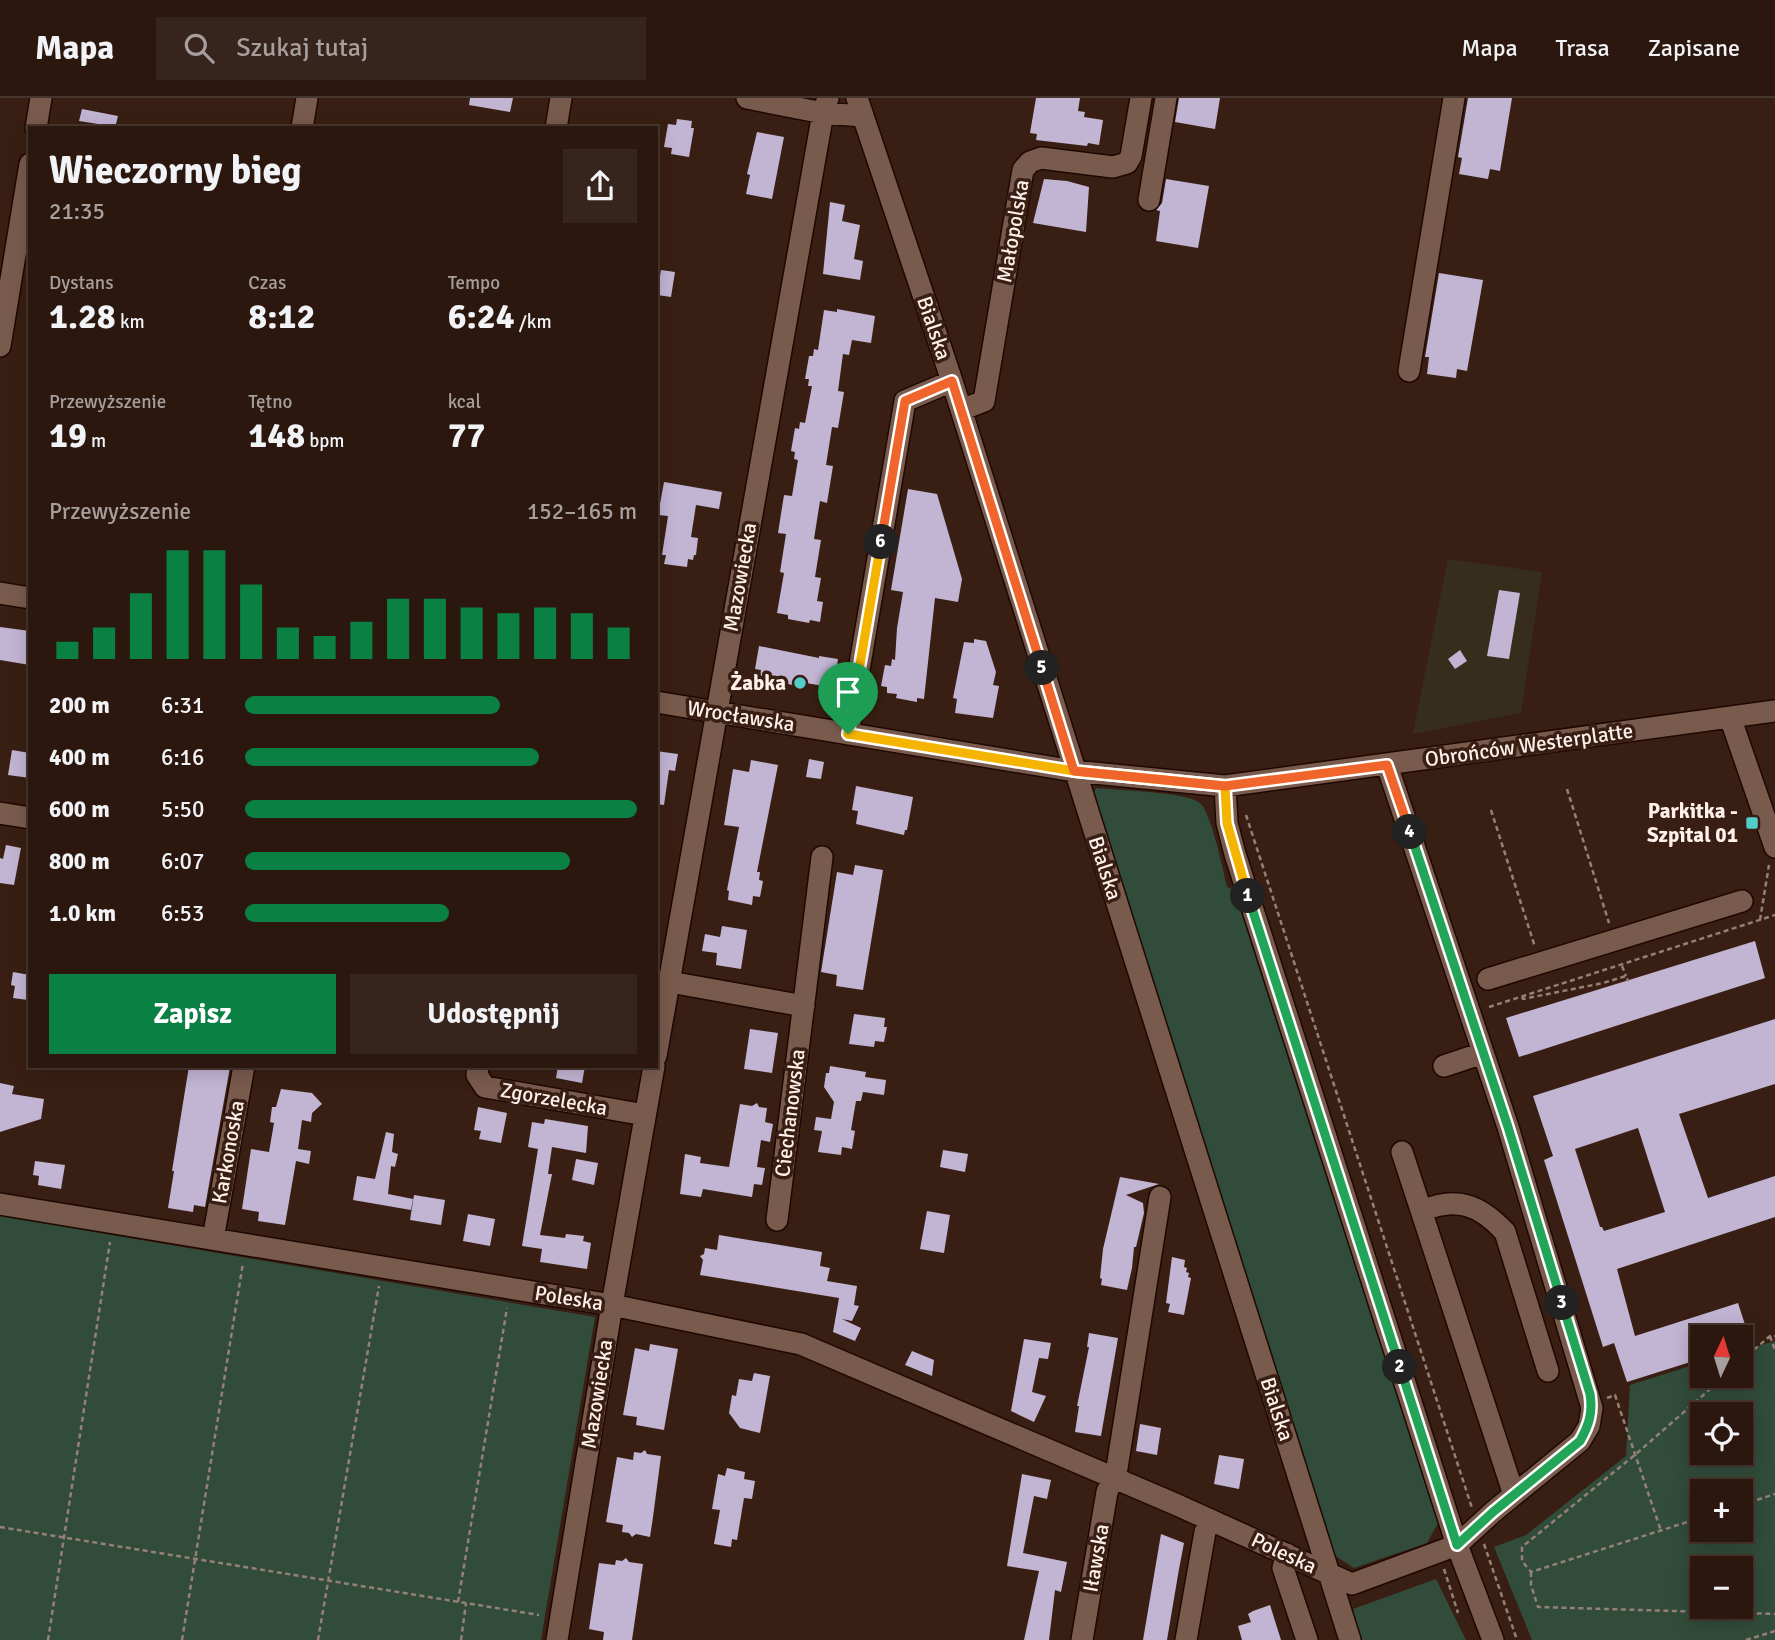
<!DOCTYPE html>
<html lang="pl">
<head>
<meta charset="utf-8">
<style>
	:root { --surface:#2b170e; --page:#37241c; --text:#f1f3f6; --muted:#a69f9e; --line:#47362e; --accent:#0b8043 }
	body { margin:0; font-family:Signika,sans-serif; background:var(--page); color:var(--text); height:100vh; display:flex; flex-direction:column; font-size:26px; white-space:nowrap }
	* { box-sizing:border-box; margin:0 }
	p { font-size:23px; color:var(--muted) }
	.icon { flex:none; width:38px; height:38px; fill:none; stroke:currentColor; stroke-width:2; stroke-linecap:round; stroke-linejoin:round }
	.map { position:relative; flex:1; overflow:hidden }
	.panel { position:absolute; left:28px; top:28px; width:630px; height:942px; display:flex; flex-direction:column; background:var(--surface); border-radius:0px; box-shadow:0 4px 18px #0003,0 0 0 2px var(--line) }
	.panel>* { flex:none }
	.needle { width:46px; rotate:4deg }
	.controls { position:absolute; left:1690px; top:1227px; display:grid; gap:14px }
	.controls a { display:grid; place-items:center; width:63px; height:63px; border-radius:0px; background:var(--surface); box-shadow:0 4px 18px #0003,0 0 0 2px var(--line); font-size:35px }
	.pin { position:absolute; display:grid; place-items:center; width:60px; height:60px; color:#fff; margin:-72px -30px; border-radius:50% 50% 50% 0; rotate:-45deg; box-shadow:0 0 7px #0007 }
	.pin .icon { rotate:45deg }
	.km { position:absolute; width:35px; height:35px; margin:-18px; border-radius:50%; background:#222; color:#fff; font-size:19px; line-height:35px; text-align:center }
	.round { display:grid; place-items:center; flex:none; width:74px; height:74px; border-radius:0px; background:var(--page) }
	.head { display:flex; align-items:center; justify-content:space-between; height:119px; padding:0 21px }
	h1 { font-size:38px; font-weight:700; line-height:52px }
	.stats { display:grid; grid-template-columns:repeat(3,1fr); gap:10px; height:119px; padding:7px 21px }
	.stats div { display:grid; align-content:center }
	.stats b { font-size:35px; font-weight:700 }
	.stats small { font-size:19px; font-weight:400 }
	.stats p { font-size:19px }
	.chart { height:196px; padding:14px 21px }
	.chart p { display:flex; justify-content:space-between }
	.chart svg { width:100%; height:126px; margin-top:7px; stroke:var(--accent); stroke-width:6 }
	.button { display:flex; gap:14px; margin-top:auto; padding:14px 21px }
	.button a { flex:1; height:80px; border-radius:0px; background:var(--accent); color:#fff; font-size:28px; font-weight:700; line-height:80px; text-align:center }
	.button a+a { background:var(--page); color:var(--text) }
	ul { padding:0 21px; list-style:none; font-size:23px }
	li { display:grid; grid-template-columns:112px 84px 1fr; align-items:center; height:52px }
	li i { height:18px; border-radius:9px; background:var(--accent) }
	header { display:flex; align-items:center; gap:42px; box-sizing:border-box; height:98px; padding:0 35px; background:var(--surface); border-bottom:2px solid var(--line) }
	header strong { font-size:33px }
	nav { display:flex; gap:38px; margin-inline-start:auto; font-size:24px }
	.search { width:490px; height:63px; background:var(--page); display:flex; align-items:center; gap:18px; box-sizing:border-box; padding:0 24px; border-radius:0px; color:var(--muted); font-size:26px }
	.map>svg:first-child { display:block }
</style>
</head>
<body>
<header>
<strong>Mapa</strong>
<div class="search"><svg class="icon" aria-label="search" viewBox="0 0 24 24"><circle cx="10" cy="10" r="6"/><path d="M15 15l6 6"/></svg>Szukaj tutaj</div>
<nav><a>Mapa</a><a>Trasa</a><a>Zapisane</a></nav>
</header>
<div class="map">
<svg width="1775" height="1542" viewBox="0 0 1775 1542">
	<rect width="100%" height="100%" fill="#391f13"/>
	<path fill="#362d1d" d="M 1448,461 L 1542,474 L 1521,615 L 1413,636 Z"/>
	<path fill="#314c3b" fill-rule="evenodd" d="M 1096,690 C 1115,692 1188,694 1200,705 C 1211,714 1223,772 1227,789 L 1234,792 L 1438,1425 L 1427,1445 L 1354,1470 L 1334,1457 L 1092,698 Z
		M 0,1118 L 595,1219 L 541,1542 L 0,1542 Z
		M 1775,1243 L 1775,1542 L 1532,1542 L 1494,1449 L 1526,1437 L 1626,1358 L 1630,1287 L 1703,1264 L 1703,1278 L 1741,1278 L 1741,1253 ZM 1741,1316 L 1741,1354 L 1703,1354 L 1703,1316 ZM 1703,1393 L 1741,1393 L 1741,1432 L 1703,1432 ZM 1703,1470 L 1741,1470 L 1741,1508 L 1703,1508 Z
		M 1436,1481 L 1466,1542 L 1362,1542 L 1353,1511 Z"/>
	<path fill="#c2b4d3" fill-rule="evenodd" d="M 470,0 L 513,0 L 510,14 L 469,7 Z
		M 1036,0 L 1080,0 L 1078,13 L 1085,14 L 1084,19 L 1103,22 L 1099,47 L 1088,45 L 1087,48 L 1036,42 L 1037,36 L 1030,35 Z
		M 1179,0 L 1220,0 L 1215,31 L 1175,24 Z
		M 1468,0 L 1512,0 L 1500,73 L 1490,71 L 1488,81 L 1459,76 L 1462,60 L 1458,59 Z
		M 82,11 L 118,18 L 115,30 L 97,30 L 98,26 L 79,23 Z
		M 677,21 L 692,23 L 691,30 L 694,30 L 689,59 L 671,56 L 672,50 L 664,49 L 668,26 L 676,27 Z
		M 757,34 L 784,39 L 772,101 L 746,96 L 750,77 L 747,76 Z
		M 1044,81 L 1067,83 L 1089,89 L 1086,134 L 1033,125 Z
		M 1166,81 L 1209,88 L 1198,150 L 1156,143 L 1160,113 L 1156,112 L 1162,105 Z
		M 830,104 L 845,107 L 842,123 L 860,127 L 854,161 L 863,163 L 860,182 L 823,176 Z
		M 661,172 L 675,174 L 671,199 L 657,197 Z
		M 1439,175 L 1483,182 L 1467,273 L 1457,271 L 1456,280 L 1427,276 L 1429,259 L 1425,259 Z
		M 837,211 L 875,218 L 871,245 L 852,242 L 849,257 L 843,256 L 838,293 L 844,294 L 838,330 L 832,329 L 826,367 L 833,368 L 827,405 L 820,403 L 814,441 L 821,442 L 815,479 L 821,480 L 817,503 L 823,504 L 820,524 L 810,522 L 809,525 L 788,521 L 788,517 L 777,515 L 784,475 L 780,474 L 786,436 L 778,435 L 784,397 L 792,398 L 798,362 L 794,361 L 795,354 L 791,353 L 795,330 L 799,331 L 800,324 L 805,325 L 812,288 L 808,288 L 809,281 L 805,281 L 809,258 L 813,258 L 814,251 L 818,252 L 824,212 L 837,214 Z
		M 664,384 L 722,394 L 719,411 L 696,407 L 691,439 L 698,440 L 696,457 L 694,457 L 693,462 L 688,461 L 687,469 L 664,466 L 666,457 L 662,457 L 668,418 L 658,417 Z
		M 908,391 L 937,396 L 962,481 L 958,504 L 935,500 L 924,601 L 917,600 L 917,604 L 896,600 L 897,596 L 887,595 L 887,589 L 881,588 L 885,567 L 891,568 L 892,561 L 895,562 L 897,530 L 903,494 L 891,492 Z
		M 1499,492 L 1520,495 L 1509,561 L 1487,558 Z
		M 0,529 L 30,533 L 30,567 L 0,562 Z
		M 974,541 L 986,543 L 996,574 L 993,587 L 999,588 L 993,620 L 955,615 L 957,601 L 953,600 L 964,544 L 974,545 Z
		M 759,548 L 819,560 L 819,558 L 838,561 L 835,584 L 830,584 L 829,589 L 806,585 L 805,590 L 784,585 L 784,582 L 760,579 L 761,572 L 755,571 Z
		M 1460,552 L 1467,563 L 1455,571 L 1448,561 Z
		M 12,652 L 30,655 L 30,680 L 8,677 Z
		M 656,653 L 678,656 L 675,673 L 669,672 L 664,707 L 656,706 Z
		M 809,661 L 824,664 L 821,681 L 806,679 Z
		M 751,662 L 778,667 L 757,774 L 760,774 L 759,782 L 763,783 L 760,799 L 753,798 L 752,807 L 728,802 L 729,793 L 727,792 L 739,729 L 724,727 L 733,671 L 749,674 Z
		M 856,688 L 913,699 L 907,732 L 905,732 L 904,737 L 856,726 L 858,713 L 852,712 Z
		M 6,747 L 21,750 L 14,787 L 0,785 L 0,760 L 3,761 Z
		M 855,767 L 883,772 L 863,892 L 836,888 L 837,877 L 821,874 L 837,774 L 853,777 Z
		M 722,828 L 747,832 L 741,871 L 716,867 L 717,855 L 702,853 L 705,836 L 720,839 Z
		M 1755,843 L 1765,880 L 1519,959 L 1506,920 Z
		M 13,874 L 30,877 L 28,902 L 13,900 L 15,888 L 11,887 Z
		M 854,916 L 885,920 L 884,929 L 887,929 L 884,944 L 875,943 L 874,949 L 849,946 Z
		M 1775,921 L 1775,986 L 1679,1016 L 1708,1100 L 1775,1078 L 1775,1119 L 1617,1171 L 1635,1238 L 1738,1205 L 1749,1239 L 1703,1239 L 1703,1260 L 1627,1284 L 1614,1245 L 1603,1249 L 1544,1062 L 1553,1058 L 1533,998 ZM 1638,1030 L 1665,1114 L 1604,1133 L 1602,1129 L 1600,1129 L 1575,1051 Z
		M 750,931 L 778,935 L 772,975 L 744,971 Z
		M 189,968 L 230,969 L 205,1109 L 194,1107 L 193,1114 L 168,1110 L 174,1073 L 172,1073 Z
		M 558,968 L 585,968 L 582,985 L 556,980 Z
		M 830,968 L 866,974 L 865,979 L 886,982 L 884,997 L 863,994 L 861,1003 L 856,1003 L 851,1032 L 855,1033 L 852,1051 L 842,1049 L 841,1057 L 818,1054 L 822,1033 L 814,1032 L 816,1019 L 831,1021 L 834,1004 L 824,989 L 826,975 L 829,975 Z
		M 0,985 L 14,988 L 12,996 L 44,1001 L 41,1021 L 0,1034 Z
		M 281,991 L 312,995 L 322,1006 L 312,1015 L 311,1024 L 302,1022 L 298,1051 L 311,1053 L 309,1066 L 296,1063 L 285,1127 L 258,1123 L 259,1114 L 242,1111 L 251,1051 L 269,1054 L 274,1025 L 270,1024 L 272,1009 L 276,1009 Z
		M 757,1005 L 759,1009 L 767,1010 L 765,1024 L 773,1026 L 770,1044 L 761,1042 L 757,1069 L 765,1070 L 762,1087 L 754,1086 L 752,1099 L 703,1091 L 701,1099 L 680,1096 L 685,1056 L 701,1059 L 700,1065 L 729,1069 L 740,1006 L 752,1008 Z
		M 478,1009 L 507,1015 L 501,1045 L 479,1041 L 481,1033 L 474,1032 Z
		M 545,1021 L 588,1028 L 586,1055 L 552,1049 L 548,1076 L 552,1076 L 540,1137 L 565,1140 L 566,1136 L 584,1138 L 583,1143 L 591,1145 L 587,1171 L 540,1164 L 542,1151 L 522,1148 L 538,1051 L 528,1049 L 532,1024 L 544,1026 Z
		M 386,1034 L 394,1036 L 392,1054 L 398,1056 L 395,1069 L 391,1068 L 388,1096 L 413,1101 L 411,1112 L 353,1102 L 357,1078 L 375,1081 Z
		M 943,1052 L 968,1056 L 965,1074 L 940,1069 Z
		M 576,1061 L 598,1065 L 594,1087 L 572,1082 Z
		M 35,1063 L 65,1067 L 61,1091 L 38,1087 L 39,1078 L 33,1077 Z
		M 1120,1079 L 1159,1086 L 1126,1097 L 1143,1105 L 1144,1115 L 1136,1149 L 1134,1149 L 1132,1170 L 1127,1192 L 1101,1187 L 1102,1181 L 1100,1180 L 1103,1151 Z
		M 414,1097 L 445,1102 L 441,1127 L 410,1122 Z
		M 927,1113 L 950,1117 L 944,1155 L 920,1151 Z
		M 468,1116 L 495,1121 L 490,1148 L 463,1143 Z
		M 719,1137 L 822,1154 L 820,1168 L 830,1170 L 827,1183 L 857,1188 L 854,1207 L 859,1208 L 852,1223 L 842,1221 L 861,1230 L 855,1243 L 833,1234 L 839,1200 L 700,1177 L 703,1162 L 700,1158 L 704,1156 L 705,1150 L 717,1152 Z
		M 1172,1159 L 1185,1162 L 1184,1169 L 1187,1170 L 1186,1174 L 1189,1175 L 1188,1179 L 1191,1180 L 1184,1217 L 1168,1214 L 1170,1206 L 1166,1205 Z
		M 1089,1235 L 1118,1240 L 1101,1338 L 1075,1334 L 1079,1308 L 1077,1308 L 1089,1249 L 1087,1249 Z
		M 1024,1241 L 1051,1245 L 1048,1261 L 1039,1260 L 1032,1294 L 1046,1298 L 1034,1324 L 1011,1313 Z
		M 650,1246 L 678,1251 L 664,1332 L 636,1327 L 637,1319 L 623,1317 L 635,1250 L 649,1253 Z
		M 912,1253 L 934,1262 L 932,1278 L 905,1267 Z
		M 754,1275 L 770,1278 L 760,1335 L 740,1330 L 729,1315 L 732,1297 L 736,1298 L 739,1281 L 752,1283 Z
		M 1140,1326 L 1161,1330 L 1157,1357 L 1136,1353 Z
		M 645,1352 L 647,1356 L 661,1358 L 653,1419 L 650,1439 L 636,1436 L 632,1439 L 629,1435 L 622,1434 L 623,1427 L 606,1424 L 617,1359 L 633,1362 L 634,1354 L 641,1355 Z
		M 1219,1357 L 1244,1361 L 1239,1391 L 1214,1386 Z
		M 727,1370 L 745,1374 L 744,1381 L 755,1383 L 752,1401 L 744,1400 L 737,1442 L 732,1441 L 731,1449 L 714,1446 L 720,1412 L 712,1411 L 718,1376 L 725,1378 Z
		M 1022,1376 L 1051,1382 L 1047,1401 L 1034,1398 L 1023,1455 L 1067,1464 L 1061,1494 L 1055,1492 L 1049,1542 L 1024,1542 L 1039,1473 L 1007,1468 Z
		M 1161,1436 L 1184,1445 L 1179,1471 L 1167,1542 L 1143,1542 Z
		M 626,1460 L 629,1464 L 643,1466 L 632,1542 L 603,1542 L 604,1534 L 589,1531 L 599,1465 L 615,1467 L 616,1462 L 622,1463 Z
		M 1270,1507 L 1281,1542 L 1242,1542 L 1238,1528 L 1251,1524 L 1248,1516 L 1253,1513 Z"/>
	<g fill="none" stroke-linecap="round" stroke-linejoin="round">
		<defs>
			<path id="minor" d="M 747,0 L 823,15 L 863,18
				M 857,0 L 952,283 L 1350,1542
				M 36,30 L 41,0
				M 302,30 L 307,0
				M 556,30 L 561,0
				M 1149,102 L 1166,0
				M 0,248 L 30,66
				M 1409,273 L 1454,0
				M 961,312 L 984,303 L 1023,72 L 1030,64 L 1041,60 L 1113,69 L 1127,65 L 1131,58 L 1141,0
				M 0,495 L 30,500
				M 656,604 L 1074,673 L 1225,688 L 1775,613
				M 1730,619 L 1775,749
				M 848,636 L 905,303 L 952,283
				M 1225,688 L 1227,725 L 1235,756 L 1457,1447 L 1493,1542
				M 0,715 L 30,720
				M 1488,881 L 1742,803
				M 670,884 L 804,908
				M 656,958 L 823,15 L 828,0
				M 478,968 L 477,977 L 485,989 L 645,1017
				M 1444,968 L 1483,955
				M 1402,1054 L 1514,1397
				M 0,1106 L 612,1207 L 801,1246 L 1175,1406 L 1352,1486 L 1457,1447 L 1493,1414 L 1580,1343 L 1589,1328 L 1592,1310 L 1508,1029 L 1387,667
				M 1422,1113 C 1457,1098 1480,1107 1505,1134 L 1548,1273
				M 777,1122 L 822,759
				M 213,1141 L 244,968
				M 1287,1456 L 1283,1470 L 1307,1542
				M 557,1542 L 612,1207 L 654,968
				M 1082,1542 L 1107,1394 L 1117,1370 L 1160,1099
				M 1186,1542 L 1205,1434 L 1210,1422"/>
		</defs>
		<use href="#minor" stroke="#1f0801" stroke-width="24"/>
		<path stroke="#958077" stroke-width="2.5" stroke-dasharray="5 3.5" stroke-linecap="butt" d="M 1567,691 L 1609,825
			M 1491,712 L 1535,849
			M 1246,717 L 1472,1410
			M 1760,822 L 1769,767
			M 1622,868 L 1626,878
			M 1522,899 L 1523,901 L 1603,885 L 1626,878 L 1628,883
			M 1489,909 L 1775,817
			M 1770,1238 L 1775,1252
			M 1741,1263 L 1770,1238 L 1775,1238
			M 1607,1300 L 1615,1297 L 1661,1433
			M 1741,1407 L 1775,1396
			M 1703,1419 L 1531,1474 L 1522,1463 L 1522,1449 L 1636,1356 L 1725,1278
			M 0,1429 L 539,1517
			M 1484,1446 L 1517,1542
			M 1444,1471 L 1458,1515
			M 1531,1474 L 1531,1487 L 1538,1509 L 1775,1516
			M 458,1504 L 507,1210
			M 48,1542 L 110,1144
			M 182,1542 L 243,1165
			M 318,1542 L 379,1188
			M 461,1542 L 466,1505
			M 1746,1542 L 1775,1533"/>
		<use href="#minor" stroke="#795b4d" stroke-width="21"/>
	</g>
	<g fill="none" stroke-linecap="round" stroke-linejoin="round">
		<defs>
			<path id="split-1" d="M 848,636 L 1074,673 L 1225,688 L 1227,725 L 1248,798"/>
			<path id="split-2" d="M 1248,798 L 1400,1269"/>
			<path id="split-3" d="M 1400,1269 L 1457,1447 L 1493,1414 L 1580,1343 C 1589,1327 1593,1315 1590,1296 L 1562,1205"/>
			<path id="split-4" d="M 1410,734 L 1508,1029 L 1562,1205"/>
			<path id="split-5" d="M 1042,570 L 1074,673 L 1225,688 L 1387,667 L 1410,734"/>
			<path id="split-6" d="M 881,444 L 905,303 L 952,283 L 1042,570"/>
			<path id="split-7" d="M 848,636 L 881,444"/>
		</defs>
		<use href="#split-1" stroke="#fff" stroke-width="14"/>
		<use href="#split-2" stroke="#fff" stroke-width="14"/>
		<use href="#split-3" stroke="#fff" stroke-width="14"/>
		<use href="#split-4" stroke="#fff" stroke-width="14"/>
		<use href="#split-5" stroke="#fff" stroke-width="14"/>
		<use href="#split-6" stroke="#fff" stroke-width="14"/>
		<use href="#split-7" stroke="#fff" stroke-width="14"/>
		<use href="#split-1" stroke="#f5b400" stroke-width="9"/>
		<use href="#split-2" stroke="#22a559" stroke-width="9"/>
		<use href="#split-3" stroke="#22a559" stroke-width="9"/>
		<use href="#split-4" stroke="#22a559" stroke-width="9"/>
		<use href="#split-5" stroke="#f0652b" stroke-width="9"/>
		<use href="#split-6" stroke="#f0652b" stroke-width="9"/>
		<use href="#split-7" stroke="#f5b400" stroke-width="9"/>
	</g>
	<g fill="#53cdca" stroke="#391f13" stroke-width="2.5">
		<circle cx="800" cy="585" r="7"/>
		<rect x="1745" y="718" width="14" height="14" rx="3.5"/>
	</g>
	<g text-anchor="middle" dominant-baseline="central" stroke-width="7" stroke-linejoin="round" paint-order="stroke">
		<g font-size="21" fill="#fff0ea" stroke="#391f13">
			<text transform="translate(1013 133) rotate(-80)">Małopolska</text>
			<text transform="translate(934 230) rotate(71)">Bialska</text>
			<text transform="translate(740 479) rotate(-80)">Mazowiecka</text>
			<text transform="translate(741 618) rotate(9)">Wrocławska</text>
			<text transform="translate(1529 647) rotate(-8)">Obrońców Westerplatte</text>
			<text transform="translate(1105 770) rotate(72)">Bialska</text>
			<text transform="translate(554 1001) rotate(10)">Zgorzelecka</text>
			<text transform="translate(790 1015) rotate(-83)">Ciechanowska</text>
			<text transform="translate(228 1054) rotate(-80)">Karkonoska</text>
			<text transform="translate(569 1200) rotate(9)">Poleska</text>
			<text transform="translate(597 1296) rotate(-81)">Mazowiecka</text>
			<text transform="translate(1277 1311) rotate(72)">Bialska</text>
			<text transform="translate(1284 1455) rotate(25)">Poleska</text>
			<text transform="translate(1096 1460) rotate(-80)">Iławska</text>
		</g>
		<g font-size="21" font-weight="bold" fill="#fff0ea" stroke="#391f13" text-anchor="end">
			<text x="786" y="585">Żabka</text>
			<text x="1738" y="713">Parkitka -<tspan x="1738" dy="24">Szpital 01</tspan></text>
		</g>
	</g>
</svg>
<div class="controls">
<a><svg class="needle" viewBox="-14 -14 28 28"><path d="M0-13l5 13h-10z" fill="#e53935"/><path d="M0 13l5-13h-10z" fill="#a69f9e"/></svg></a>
<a><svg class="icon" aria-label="locate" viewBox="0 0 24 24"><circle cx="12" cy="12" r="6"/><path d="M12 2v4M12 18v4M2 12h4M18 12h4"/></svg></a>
<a>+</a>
<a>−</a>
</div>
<div class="pin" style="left:848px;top:636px;background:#1e9e55"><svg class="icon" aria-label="arrive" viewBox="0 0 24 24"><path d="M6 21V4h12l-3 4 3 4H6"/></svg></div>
<b class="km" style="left:1248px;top:798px">1</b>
<b class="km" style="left:1400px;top:1269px">2</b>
<b class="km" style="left:1562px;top:1205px">3</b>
<b class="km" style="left:1410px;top:734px">4</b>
<b class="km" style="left:1042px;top:570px">5</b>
<b class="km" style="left:881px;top:444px">6</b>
<section class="panel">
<div class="head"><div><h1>Wieczorny bieg</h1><p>21:35</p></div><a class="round"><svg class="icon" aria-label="share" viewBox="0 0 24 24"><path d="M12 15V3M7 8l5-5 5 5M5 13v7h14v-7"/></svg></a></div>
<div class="stats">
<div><p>Dystans</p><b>1.28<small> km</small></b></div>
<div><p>Czas</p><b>8:12</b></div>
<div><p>Tempo</p><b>6:24<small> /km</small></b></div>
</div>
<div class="stats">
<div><p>Przewyższenie</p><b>19<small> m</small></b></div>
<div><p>Tętno</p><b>148<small> bpm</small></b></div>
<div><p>kcal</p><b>77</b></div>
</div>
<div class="chart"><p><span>Przewyższenie</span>152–165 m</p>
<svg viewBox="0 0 160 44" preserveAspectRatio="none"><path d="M5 44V38M15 44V33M25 44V21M35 44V6M45 44V6M55 44V18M65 44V33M75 44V36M85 44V31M95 44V23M105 44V23M115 44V26M125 44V28M135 44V26M145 44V28M155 44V33"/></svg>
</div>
<ul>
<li><b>200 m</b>6:31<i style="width:65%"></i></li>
<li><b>400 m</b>6:16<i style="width:75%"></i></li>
<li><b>600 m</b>5:50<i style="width:100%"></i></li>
<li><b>800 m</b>6:07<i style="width:83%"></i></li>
<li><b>1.0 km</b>6:53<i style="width:52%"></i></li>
</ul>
<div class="button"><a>Zapisz</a><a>Udostępnij</a></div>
</section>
</div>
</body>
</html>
